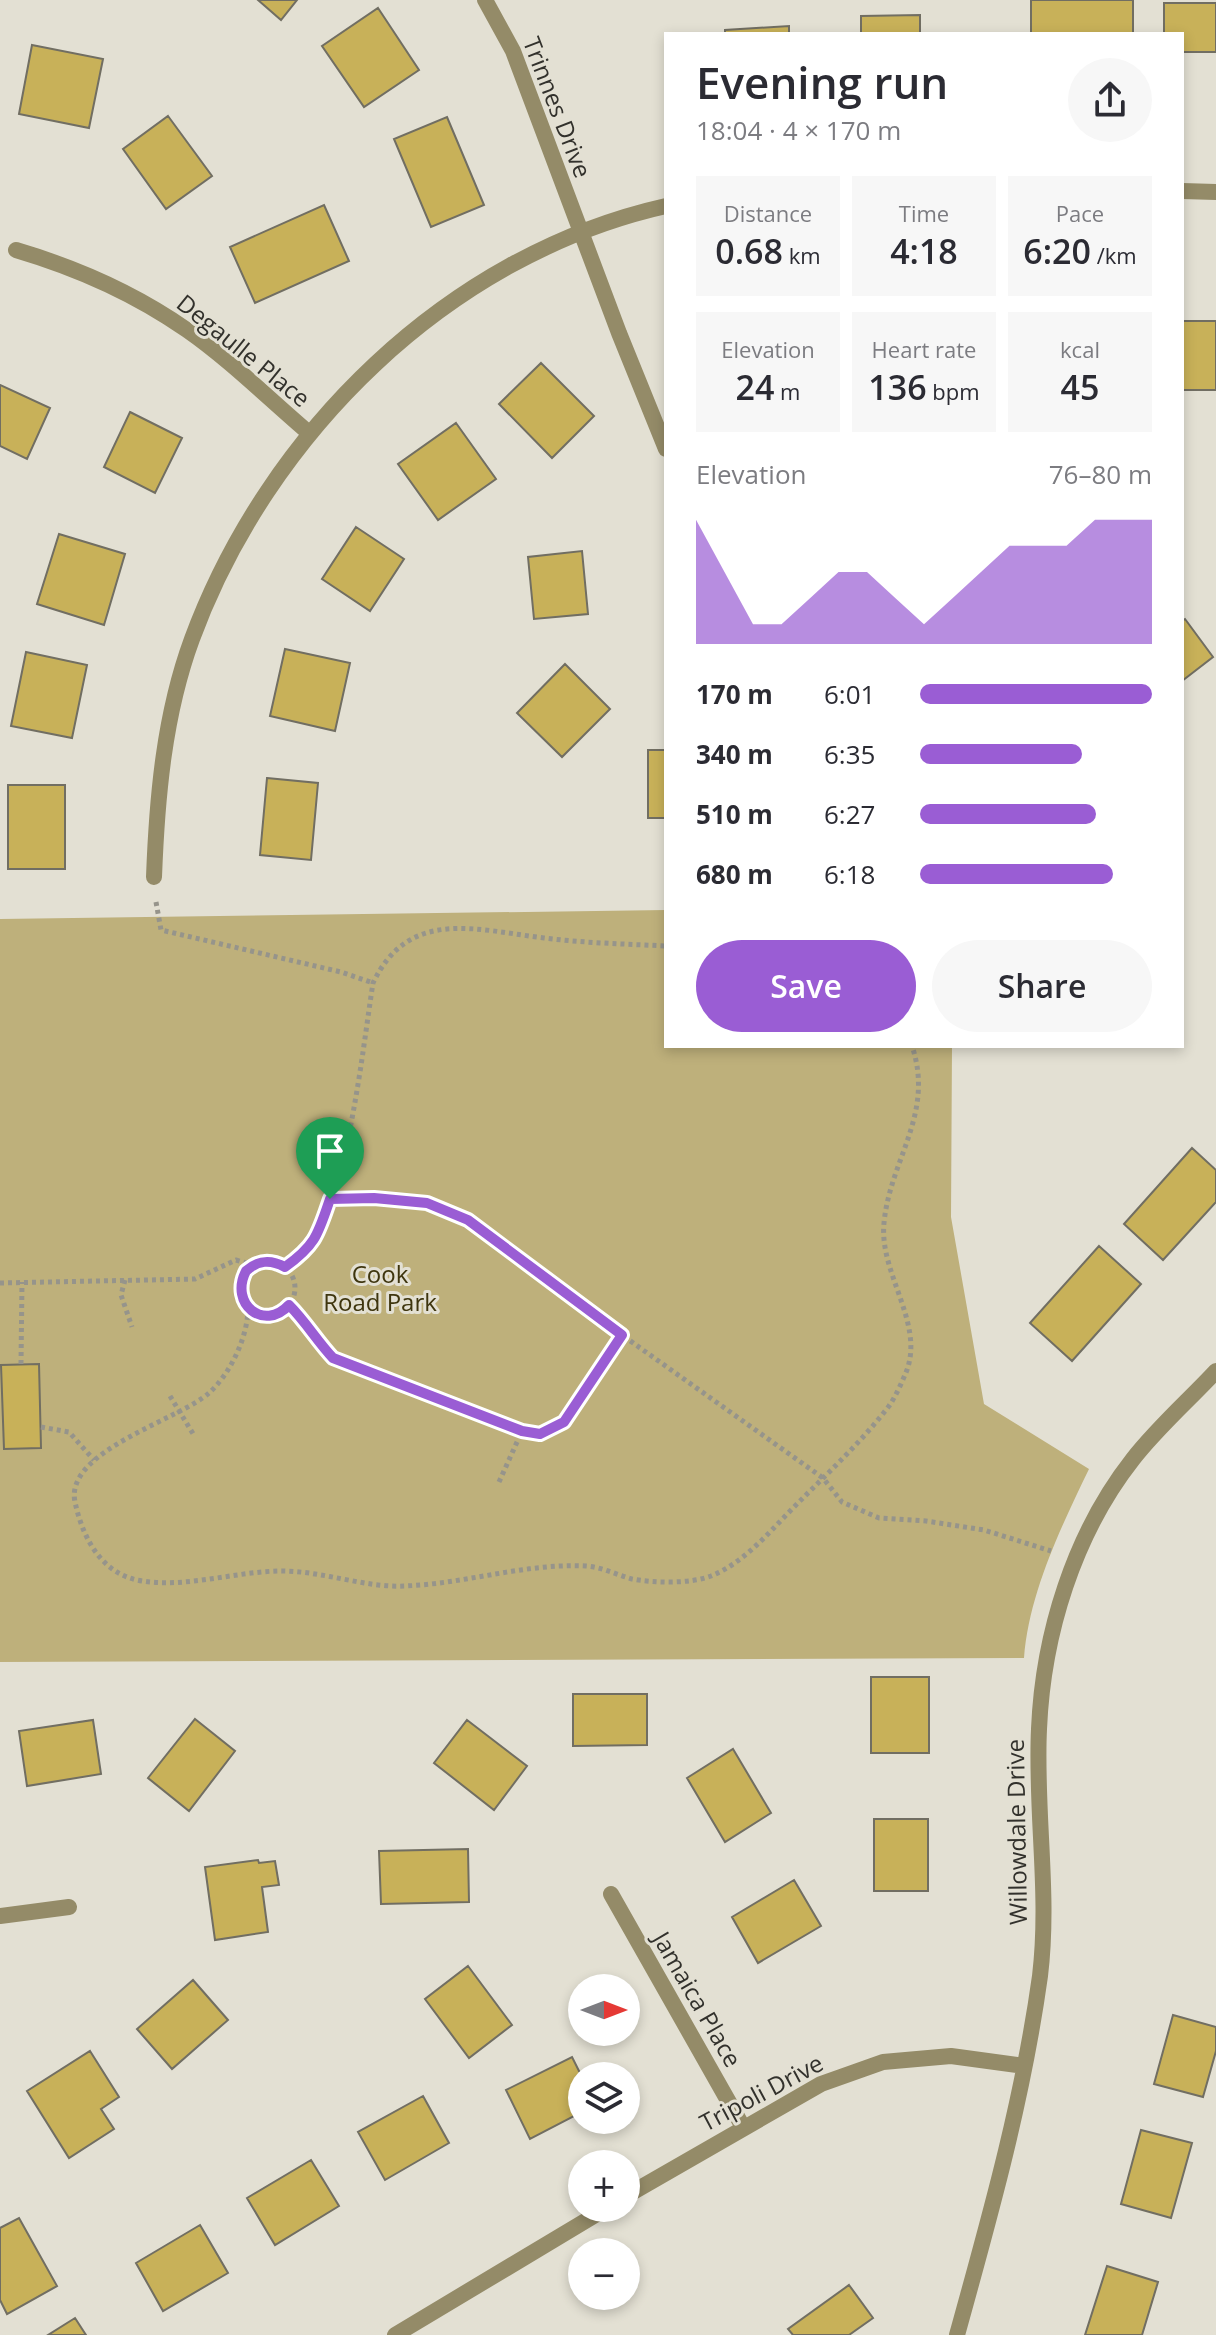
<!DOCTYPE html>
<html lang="en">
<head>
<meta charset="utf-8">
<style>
	:root { --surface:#fff; --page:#f7f7f7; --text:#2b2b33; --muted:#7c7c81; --accent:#9a5dd4 }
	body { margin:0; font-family:"Open Sans",sans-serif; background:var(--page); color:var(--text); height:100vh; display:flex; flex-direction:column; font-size:30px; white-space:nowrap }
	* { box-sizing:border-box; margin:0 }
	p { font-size:26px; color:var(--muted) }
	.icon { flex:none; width:44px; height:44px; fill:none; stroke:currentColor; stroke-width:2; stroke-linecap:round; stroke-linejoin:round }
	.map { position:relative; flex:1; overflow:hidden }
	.drawer { position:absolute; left:664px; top:32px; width:520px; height:1016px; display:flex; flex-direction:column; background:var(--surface); border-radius:0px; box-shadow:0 4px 12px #0003 }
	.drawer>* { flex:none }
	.needle { width:52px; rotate:90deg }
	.buttons { position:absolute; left:568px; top:1974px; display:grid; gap:16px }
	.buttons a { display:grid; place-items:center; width:72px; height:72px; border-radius:50%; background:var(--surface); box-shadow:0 4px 12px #0003; font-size:40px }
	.pin { position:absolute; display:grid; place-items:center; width:68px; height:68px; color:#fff; margin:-82px -34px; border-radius:50% 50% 50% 0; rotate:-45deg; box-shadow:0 0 8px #0007 }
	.pin .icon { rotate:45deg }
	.round { display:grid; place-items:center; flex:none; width:84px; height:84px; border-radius:42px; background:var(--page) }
	.summary { display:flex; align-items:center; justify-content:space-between; height:136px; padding:0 32px }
	h1 { font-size:44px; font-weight:600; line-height:60px }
	.metrics { display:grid; grid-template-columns:repeat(3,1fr); gap:12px; height:136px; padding:8px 32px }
	.metrics div { display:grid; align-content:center; border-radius:0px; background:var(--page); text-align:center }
	.metrics b { font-size:34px; font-weight:600 }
	.metrics small { font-size:22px; font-weight:400 }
	.metrics p { font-size:22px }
	.chart { height:224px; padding:16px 32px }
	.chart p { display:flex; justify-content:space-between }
	.chart svg { width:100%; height:144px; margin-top:8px; fill:var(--accent); opacity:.7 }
	.cta { display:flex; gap:16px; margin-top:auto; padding:16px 32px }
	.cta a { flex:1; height:92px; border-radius:48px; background:var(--accent); color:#fff; font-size:32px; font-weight:600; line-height:92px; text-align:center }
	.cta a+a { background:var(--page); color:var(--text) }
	ul { padding:0 32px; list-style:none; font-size:26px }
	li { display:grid; grid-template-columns:128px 96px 1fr; align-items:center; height:60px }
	li i { height:20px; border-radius:10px; background:var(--accent) }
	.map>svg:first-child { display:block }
</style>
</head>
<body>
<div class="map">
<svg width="1216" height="2335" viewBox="0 0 1216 2335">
	<rect width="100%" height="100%" fill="#e3e0d3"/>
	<path fill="#beb07b" d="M 666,910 L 666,1046 L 952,1046 L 951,1217 L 984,1404 L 1089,1469 C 1061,1527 1029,1593 1024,1658 L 0,1662 L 0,919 Z"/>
	<path fill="#c8b159" stroke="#716e62" stroke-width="2" d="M 258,0 L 297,0 L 281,20 Z
		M 1031,0 L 1133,0 L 1133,34 L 1031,34 Z
		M 1164,3 L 1216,3 L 1216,52 L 1182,52 L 1182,34 L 1164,34 Z
		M 378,8 L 419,70 L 364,107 L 322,46 Z
		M 920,15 L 920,34 L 861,34 L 861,16 Z
		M 789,26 L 789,34 L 725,34 L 725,30 Z
		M 32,45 L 103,59 L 89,128 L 19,114 Z
		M 168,116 L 212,176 L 166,209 L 123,149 Z
		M 447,117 L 484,205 L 431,227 L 394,139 Z
		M 324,205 L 349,261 L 255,303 L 230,247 Z
		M 1182,321 L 1216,321 L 1216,390 L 1182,390 Z
		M 541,363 L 594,416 L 552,458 L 499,404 Z
		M 0,385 L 50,408 L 27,459 L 0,446 Z
		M 130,412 L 182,438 L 155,493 L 104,467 Z
		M 456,423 L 496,479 L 438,520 L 398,464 Z
		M 356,527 L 404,559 L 370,611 L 322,579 Z
		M 59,534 L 125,554 L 104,625 L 37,604 Z
		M 582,551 L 588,614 L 534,619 L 528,557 Z
		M 1185,619 L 1213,657 L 1182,681 L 1182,621 Z
		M 285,649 L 350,663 L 335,731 L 270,716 Z
		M 26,652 L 87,665 L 72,738 L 11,726 Z
		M 565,664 L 610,709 L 562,757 L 517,713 Z
		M 648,750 L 666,750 L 666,818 L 648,818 Z
		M 267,778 L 318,783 L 311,860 L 260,855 Z
		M 8,785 L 65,785 L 65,869 L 8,869 Z
		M 1192,1148 L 1216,1170 L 1216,1202 L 1163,1260 L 1124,1224 Z
		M 1099,1246 L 1141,1284 L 1072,1361 L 1030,1323 Z
		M 39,1364 L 41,1448 L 4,1449 L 1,1365 Z
		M 871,1677 L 929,1677 L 929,1753 L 871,1753 Z
		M 573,1694 L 647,1694 L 647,1745 L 573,1746 Z
		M 195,1719 L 235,1751 L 189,1811 L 148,1778 Z
		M 93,1720 L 101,1774 L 27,1786 L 19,1731 Z
		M 467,1720 L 527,1766 L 494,1810 L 434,1763 Z
		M 733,1749 L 771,1813 L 725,1842 L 687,1778 Z
		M 874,1819 L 928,1819 L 928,1891 L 874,1891 Z
		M 468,1849 L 469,1902 L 381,1904 L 379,1851 Z
		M 258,1860 L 259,1863 L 275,1861 L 279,1885 L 262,1887 L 268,1932 L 215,1940 L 205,1867 Z
		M 794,1880 L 821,1926 L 758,1963 L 732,1917 Z
		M 468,1966 L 512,2025 L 469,2058 L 425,1999 Z
		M 193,1980 L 228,2020 L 172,2069 L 137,2029 Z
		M 1173,2015 L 1216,2027 L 1216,2051 L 1203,2097 L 1154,2084 Z
		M 90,2051 L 119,2097 L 101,2109 L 114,2129 L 69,2158 L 27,2091 Z
		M 572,2057 L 582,2077 L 582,2112 L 530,2139 L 506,2090 Z
		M 423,2096 L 449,2143 L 385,2180 L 358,2132 Z
		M 1141,2130 L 1192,2143 L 1171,2218 L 1121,2204 Z
		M 311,2160 L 339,2206 L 275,2245 L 247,2198 Z
		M 19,2218 L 57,2286 L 7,2314 L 0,2300 L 0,2228 Z
		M 200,2225 L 228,2273 L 163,2311 L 136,2263 Z
		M 1107,2266 L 1158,2282 L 1142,2335 L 1085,2335 Z
		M 849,2285 L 873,2318 L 849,2335 L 793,2335 L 788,2329 Z
		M 75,2318 L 86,2335 L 48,2335 Z"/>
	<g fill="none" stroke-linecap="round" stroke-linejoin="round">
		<path stroke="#96948b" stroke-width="5" stroke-dasharray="4 4" stroke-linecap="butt" d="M 156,902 L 161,930 L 341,972 L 373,983
			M 330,1199 L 374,1198 L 427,1203 L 468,1220 L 622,1335 L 823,1478 L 842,1502 L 879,1518 L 926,1521 L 984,1530 L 1051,1551
			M241 1288a27 27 0 1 1 54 0a27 27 0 1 1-54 0Z
			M 285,1267 C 293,1261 303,1256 309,1248 C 348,1193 362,1053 373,983 C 409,907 477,930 544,938 C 584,943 625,944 666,946
			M 125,1280 L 121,1295 L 132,1327
			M 0,1283 L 195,1279 L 236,1260 L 246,1263 L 246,1271
			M 289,1305 C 306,1322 317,1341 333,1358 L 522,1431 L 540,1434 L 564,1422 L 622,1335
			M 248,1308 C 248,1336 231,1373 209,1393 C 179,1420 64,1451 75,1502 C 83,1539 102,1575 142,1581 C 186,1588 234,1572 278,1571 C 320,1570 365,1588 404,1586 C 465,1584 524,1563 586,1566 C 602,1567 617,1575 632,1579 C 654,1583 690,1584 711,1576 C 748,1561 774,1526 802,1499 C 832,1469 863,1440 889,1406 C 896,1396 902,1382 907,1370 C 924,1322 879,1273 884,1223 C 890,1159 935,1114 912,1046
			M 21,1364 L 22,1282
			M 170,1396 L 195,1437
			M 41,1427 L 69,1432 L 94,1460
			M 499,1482 L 522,1431"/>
		<path stroke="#948b68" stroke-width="16" d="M 485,0 L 513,51 L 619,333 L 666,449
			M 1182,191 L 1216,192
			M 16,250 C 77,268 134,293 187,330 C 230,360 269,399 309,433
			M 154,877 C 157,797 164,715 192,639 C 268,433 448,255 666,206
			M 611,1894 L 743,2127
			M 0,1916 L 69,1907
			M 626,2196 L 821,2084 L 883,2062 L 951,2056 L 1024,2066
			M 395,2335 L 607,2208
			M 957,2335 C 990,2216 1023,2099 1040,1976 C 1050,1894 1035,1811 1039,1729 C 1043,1634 1074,1534 1133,1459 C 1157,1428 1189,1400 1216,1371"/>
	</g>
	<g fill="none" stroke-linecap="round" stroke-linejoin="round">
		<defs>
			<path id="route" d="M 374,1198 L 427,1203 L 468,1220 L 622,1335 L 564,1422 L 540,1434 L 522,1431 L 333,1358 C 317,1341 306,1322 289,1305 C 264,1332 229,1304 246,1271 C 258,1260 270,1259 285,1267 C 316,1245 318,1234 330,1199 Z"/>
		</defs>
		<use href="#route" stroke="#fff" stroke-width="16"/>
		<use href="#route" stroke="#9a5dd4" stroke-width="10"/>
	</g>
	<g text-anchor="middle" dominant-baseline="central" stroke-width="6" stroke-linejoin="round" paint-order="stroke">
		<g font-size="24" fill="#32312c" stroke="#e3e0d3">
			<text transform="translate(558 107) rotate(69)">Trinnes Drive</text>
			<text transform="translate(244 350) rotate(39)">Degaulle Place</text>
			<text transform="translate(1016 1832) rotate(-91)">Willowdale Drive</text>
			<text transform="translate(698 1999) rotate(60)">Jamaica Place</text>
			<text transform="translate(761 2092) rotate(-28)">Tripoli Drive</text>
		</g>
		<g font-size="24" fill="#3e350e" stroke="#e3e0d3">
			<text x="380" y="1273">Cook<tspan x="380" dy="28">Road Park</tspan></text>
		</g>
	</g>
</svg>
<div class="buttons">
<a><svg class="needle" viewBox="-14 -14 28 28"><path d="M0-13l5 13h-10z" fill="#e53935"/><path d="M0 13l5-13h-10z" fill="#7c7c81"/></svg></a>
<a><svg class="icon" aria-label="layers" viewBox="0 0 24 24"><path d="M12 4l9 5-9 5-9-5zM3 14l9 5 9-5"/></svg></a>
<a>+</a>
<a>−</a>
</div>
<div class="pin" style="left:330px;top:1199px;background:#1e9e55"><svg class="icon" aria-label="arrive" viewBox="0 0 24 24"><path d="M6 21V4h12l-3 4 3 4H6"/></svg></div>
<section class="drawer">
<div class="summary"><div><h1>Evening run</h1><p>18:04 · 4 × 170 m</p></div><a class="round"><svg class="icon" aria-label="share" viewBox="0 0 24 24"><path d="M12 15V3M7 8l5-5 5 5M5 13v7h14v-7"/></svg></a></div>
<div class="metrics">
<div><p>Distance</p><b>0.68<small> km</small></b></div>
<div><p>Time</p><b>4:18</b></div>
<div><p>Pace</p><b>6:20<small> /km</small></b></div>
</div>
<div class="metrics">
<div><p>Elevation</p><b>24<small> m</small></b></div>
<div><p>Heart rate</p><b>136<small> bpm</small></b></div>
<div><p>kcal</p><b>45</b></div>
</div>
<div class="chart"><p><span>Elevation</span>76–80 m</p>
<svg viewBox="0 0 160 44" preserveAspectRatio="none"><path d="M0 44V6L10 22L20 38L30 38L40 30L50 22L60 22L70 30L80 38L90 30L100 22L110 14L120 14L130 14L140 6L150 6L160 6V44z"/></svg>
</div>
<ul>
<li><b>170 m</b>6:01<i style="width:100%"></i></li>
<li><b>340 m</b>6:35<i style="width:70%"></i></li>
<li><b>510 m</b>6:27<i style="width:76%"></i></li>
<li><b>680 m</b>6:18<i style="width:83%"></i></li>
</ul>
<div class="cta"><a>Save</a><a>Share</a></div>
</section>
</div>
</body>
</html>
